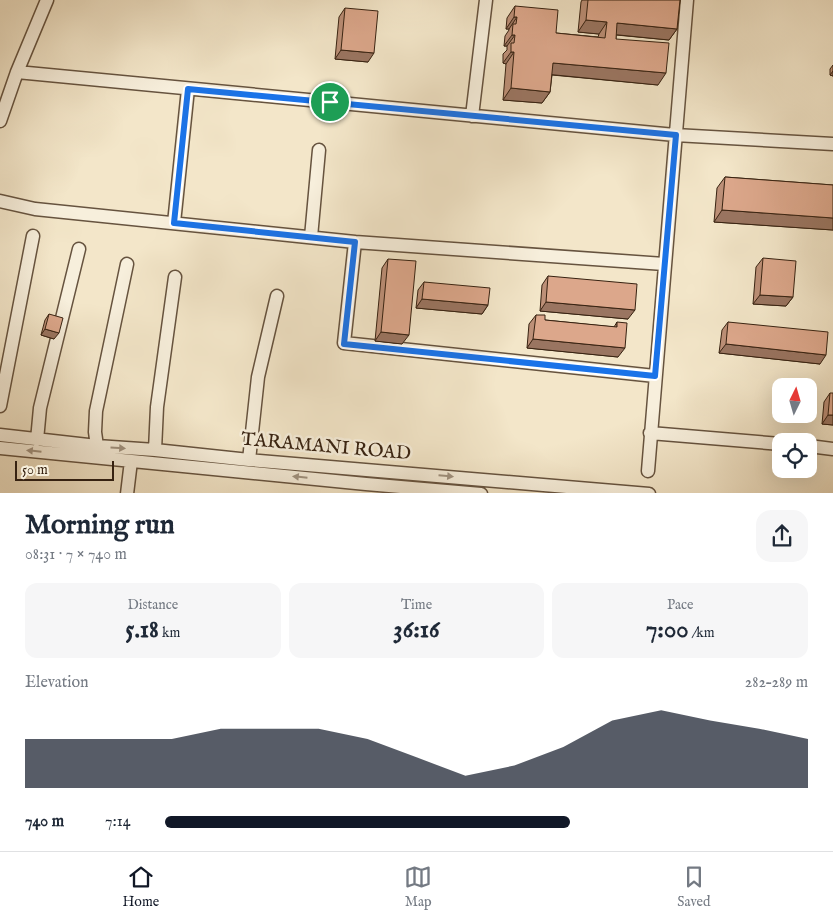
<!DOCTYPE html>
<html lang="en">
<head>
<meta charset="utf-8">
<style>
	:root { --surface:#fff; --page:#f6f6f7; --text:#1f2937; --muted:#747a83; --line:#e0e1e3; --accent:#111827 }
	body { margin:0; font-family:"IM FELL English",serif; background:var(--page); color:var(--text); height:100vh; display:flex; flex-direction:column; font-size:19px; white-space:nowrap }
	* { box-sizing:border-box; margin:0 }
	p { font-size:16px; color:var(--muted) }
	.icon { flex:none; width:28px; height:28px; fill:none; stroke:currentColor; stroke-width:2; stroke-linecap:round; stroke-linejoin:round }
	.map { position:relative; height:493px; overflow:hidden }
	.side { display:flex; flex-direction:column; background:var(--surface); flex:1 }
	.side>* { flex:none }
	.needle { width:32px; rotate:5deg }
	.buttons { position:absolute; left:772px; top:378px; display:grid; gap:10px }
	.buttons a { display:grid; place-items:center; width:45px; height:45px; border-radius:10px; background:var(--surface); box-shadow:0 5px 20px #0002; font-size:25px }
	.scale { position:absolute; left:15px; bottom:12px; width:99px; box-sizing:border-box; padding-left:5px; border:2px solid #372211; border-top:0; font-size:14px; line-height:18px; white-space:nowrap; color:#372211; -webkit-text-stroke:4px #f7efdc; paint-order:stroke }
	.pin { position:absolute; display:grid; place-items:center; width:42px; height:42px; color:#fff; margin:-21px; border:2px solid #fff; border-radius:50%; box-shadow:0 1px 5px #0007 }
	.round { display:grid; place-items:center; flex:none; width:52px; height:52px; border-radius:15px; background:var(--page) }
	.headline { display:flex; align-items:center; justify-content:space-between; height:85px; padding:0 25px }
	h1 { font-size:28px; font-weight:700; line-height:38px }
	.metrics { display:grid; grid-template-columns:repeat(3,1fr); gap:8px; height:85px; padding:5px 25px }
	.metrics div { display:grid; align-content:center; border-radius:12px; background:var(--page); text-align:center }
	.metrics b { font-size:25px; font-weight:700 }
	.metrics small { font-size:14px; font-weight:400 }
	.metrics p { font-size:14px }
	.chart { height:140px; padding:10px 25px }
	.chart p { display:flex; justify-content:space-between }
	.chart svg { width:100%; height:90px; margin-top:5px; fill:var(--accent); opacity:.7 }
	ul { padding:0 25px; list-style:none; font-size:16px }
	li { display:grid; grid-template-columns:80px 60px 1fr; align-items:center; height:38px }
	li i { height:12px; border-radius:6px; background:var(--accent) }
	.tabs { display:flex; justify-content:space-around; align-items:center; height:70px; border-top:1px solid var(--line); background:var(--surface); font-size:14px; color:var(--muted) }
	.tabs a { display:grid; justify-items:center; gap:2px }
	.tabs .active { color:var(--accent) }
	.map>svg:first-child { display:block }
</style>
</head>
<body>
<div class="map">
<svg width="833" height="494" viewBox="0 0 833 494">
	<rect width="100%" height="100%" fill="#f3e6c9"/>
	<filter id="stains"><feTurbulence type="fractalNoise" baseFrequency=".004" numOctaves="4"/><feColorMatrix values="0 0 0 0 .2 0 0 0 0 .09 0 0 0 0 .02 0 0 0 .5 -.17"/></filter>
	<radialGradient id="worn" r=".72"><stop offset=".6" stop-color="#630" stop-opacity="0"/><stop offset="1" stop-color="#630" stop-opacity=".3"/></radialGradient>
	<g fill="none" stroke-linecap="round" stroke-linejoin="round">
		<defs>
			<path id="minor" d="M 17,72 L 675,135 L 833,144
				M 472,116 L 486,0
				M 0,121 L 17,72 L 47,0
				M 0,201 L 35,209 L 355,242 L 664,264
				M 174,223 L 188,89
				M 311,237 L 319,150
				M 355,242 L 344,343 L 655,376
				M 0,406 L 33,236
				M 650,433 L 781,444
				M 0,435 L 97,446 L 155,450 L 249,460 L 649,494
				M 37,440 L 40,408 L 79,249
				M 97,446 L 95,432 L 96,411 L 127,264
				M 809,446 L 833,449
				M 0,448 L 366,484 L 481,494
				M 155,450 L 157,407 L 175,277
				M 249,460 L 258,377 L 277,296
				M 648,471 L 687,0
				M 127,494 L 131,461"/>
		</defs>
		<use href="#minor" stroke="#66533f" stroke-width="15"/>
		<use href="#minor" stroke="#f7efdc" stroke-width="12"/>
	</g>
	<path fill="#bd9078" stroke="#372211" d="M 582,0 L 680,0 L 677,29 L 669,40 L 616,35 L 616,39 L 658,85 L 552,75 L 550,92 L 542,103 L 503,100 L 506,64 L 503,63 L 503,54 L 507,50 L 507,46 L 504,46 L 505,36 L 509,30 L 509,29 L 506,29 L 507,18 L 515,6 L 556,33 L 598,37 L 599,34 L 578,32 L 581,2 Z
		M 345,8 L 368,62 L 335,59 L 339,17 Z
		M 833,65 L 833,76 L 830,75 L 830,69 Z
		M 725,177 L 833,185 L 833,230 L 714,222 L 717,188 Z
		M 763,258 L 793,297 L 786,306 L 753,304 L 756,267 Z
		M 388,259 L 402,344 L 375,341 L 382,268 Z
		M 548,276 L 628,319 L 540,311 L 542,285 Z
		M 424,282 L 488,305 L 482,314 L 416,308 L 418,290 Z
		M 49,314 L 54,339 L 41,335 L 45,320 Z
		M 536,315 L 545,320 L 614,327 L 617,322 L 618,357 L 527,348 L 529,324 Z
		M 728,322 L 820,364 L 719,353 L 722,330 Z
		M 830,393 L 833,425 L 822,424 L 824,402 Z"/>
	<path fill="#9a7561" stroke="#372211" d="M 514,17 L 517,17 L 509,29 L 506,29 Z
		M 586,20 L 607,22 L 599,34 L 578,32 Z
		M 617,23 L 677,29 L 669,40 L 609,34 Z
		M 512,35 L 515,35 L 507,46 L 504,46 Z
		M 341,50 L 374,53 L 368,62 L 335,59 Z
		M 511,52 L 514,52 L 506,64 L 503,63 Z
		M 553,63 L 666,73 L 658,85 L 545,74 Z
		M 833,71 L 833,76 L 830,75 Z
		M 511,88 L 550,92 L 542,103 L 503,100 Z
		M 722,210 L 833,218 L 833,230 L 714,222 Z
		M 760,295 L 793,297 L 786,306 L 753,304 Z
		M 422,299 L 488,305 L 482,314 L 416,308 Z
		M 546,302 L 635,310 L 628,319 L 540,311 Z
		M 45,329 L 59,333 L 54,339 L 41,335 Z
		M 381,332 L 409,335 L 402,344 L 375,341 Z
		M 533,339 L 625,348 L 618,357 L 527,348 Z
		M 726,344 L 826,355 L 820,364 L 719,353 Z
		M 828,415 L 833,415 L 833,425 L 822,424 Z"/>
	<path fill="#dca78b" stroke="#372211" d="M 588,0 L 680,0 L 677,29 L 617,23 L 616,39 L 669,43 L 666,73 L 553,63 L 550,92 L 511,88 L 514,52 L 511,52 L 511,43 L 514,43 L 515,35 L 512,35 L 513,24 L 516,24 L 517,17 L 514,17 L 515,6 L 558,10 L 556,33 L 605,38 L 607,22 L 586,20 Z
		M 345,8 L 378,11 L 374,53 L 341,50 Z
		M 725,177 L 833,185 L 833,218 L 722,210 Z
		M 763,258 L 796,261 L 793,297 L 760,295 Z
		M 388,259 L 416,261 L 409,335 L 381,332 Z
		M 548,276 L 637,284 L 635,310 L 546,302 Z
		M 424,282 L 490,288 L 488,305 L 422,299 Z
		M 49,314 L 63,318 L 59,333 L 45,329 Z
		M 536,315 L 545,315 L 545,320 L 617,327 L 617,322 L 627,323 L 625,348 L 533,339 Z
		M 728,322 L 828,332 L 826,355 L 726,344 Z
		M 830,393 L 833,393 L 833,415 L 828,415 Z"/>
	<defs><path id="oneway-solid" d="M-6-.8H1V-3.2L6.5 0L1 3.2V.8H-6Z" transform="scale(1.25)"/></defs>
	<g fill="#a19381">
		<use href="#oneway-solid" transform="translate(118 448) rotate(3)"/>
		<use href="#oneway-solid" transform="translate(34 451) rotate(-174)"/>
		<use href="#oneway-solid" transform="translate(446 476) rotate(5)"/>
		<use href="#oneway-solid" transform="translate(300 477) rotate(-174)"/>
	</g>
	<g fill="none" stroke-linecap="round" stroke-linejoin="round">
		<defs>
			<path id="route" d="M 188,89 L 676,135 L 655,376 L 344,344 L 355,242 L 174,223 Z"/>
		</defs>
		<use href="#route" stroke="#fff" stroke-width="10"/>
		<use href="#route" stroke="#1a73e8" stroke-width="6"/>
	</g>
	<g text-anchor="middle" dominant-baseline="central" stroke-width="5" stroke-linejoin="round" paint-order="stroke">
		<g font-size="19" fill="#372211" stroke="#f7efdc">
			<text transform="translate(326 447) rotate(5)">TARAMANI ROAD</text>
		</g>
	</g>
	<rect width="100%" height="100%" filter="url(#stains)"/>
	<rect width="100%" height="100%" fill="url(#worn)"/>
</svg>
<div class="buttons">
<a><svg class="needle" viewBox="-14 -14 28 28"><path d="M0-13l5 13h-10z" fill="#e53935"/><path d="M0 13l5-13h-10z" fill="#747a83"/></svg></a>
<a><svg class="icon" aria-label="locate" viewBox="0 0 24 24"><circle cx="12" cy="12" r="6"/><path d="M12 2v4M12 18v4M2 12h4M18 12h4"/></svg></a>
</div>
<div class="scale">50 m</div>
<div class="pin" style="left:330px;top:102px;background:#1e9e55"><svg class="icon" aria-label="arrive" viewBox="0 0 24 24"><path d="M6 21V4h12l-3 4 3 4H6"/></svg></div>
</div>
<section class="side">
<div class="headline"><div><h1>Morning run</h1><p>08:31 · 7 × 740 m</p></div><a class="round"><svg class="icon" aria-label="share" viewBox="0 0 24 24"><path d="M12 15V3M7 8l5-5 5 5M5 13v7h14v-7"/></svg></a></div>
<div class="metrics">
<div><p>Distance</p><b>5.18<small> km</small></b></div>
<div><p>Time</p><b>36:16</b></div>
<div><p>Pace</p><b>7:00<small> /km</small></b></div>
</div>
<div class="chart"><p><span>Elevation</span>282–289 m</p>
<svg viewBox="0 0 160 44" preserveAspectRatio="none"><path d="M0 44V20L10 20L20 20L30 20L40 15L50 15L60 15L70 20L80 29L90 38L100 33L110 24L120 11L130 6L140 11L150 15L160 20V44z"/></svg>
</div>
<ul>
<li><b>740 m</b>7:14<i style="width:63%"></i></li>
</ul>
</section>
<nav class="tabs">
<a class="active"><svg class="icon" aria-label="home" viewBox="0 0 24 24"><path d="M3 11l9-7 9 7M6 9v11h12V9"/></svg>Home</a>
<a><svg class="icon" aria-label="map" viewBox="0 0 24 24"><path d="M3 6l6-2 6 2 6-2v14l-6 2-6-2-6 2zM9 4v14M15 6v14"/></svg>Map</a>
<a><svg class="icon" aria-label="saved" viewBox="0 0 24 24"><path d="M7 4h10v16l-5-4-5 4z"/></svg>Saved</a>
</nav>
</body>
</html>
